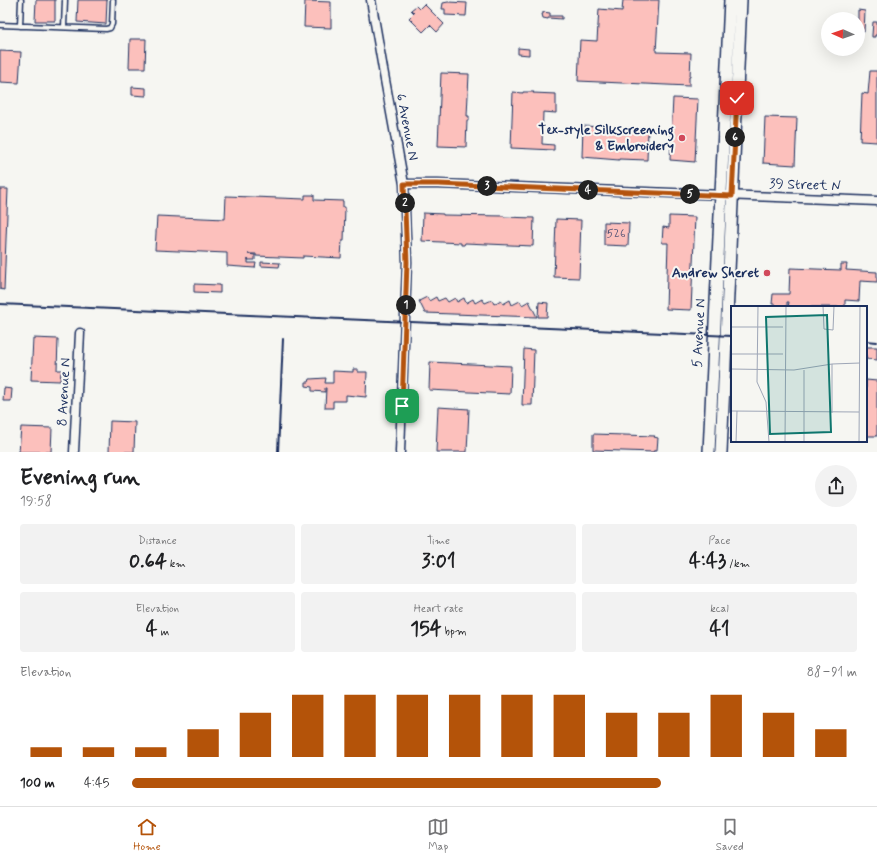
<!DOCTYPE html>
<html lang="en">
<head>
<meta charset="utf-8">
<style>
	:root { --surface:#fff; --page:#f2f2f2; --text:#202124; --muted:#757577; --line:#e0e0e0; --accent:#b45309 }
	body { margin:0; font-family:Mynerve,sans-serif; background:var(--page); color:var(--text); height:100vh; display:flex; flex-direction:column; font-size:15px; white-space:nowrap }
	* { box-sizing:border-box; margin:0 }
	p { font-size:13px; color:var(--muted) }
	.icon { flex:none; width:22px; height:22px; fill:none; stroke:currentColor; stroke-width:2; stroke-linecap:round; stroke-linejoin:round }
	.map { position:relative; height:452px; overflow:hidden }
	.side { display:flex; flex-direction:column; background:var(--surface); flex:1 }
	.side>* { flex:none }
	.needle { width:26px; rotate:272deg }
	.buttons { position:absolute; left:821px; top:12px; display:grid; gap:8px }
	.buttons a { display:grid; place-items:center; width:44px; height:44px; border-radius:50%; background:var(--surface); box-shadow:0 4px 16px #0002; font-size:20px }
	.pin { position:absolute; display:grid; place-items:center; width:34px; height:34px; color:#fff; margin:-17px; border-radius:8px; box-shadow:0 2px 6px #0006 }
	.km { position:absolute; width:20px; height:20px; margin:-10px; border-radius:50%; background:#222; color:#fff; font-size:11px; line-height:20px; text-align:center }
	.round { display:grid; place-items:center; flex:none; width:42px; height:42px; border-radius:21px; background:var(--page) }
	.summary { display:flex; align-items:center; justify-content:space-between; height:68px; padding:0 20px }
	h1 { font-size:22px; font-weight:800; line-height:30px }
	.figures { display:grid; grid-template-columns:repeat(3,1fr); gap:6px; height:68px; padding:4px 20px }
	.figures div { display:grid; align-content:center; border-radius:4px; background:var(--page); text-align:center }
	.figures b { font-size:20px; font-weight:800 }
	.figures small { font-size:11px; font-weight:400 }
	.figures p { font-size:11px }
	.chart { height:112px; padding:8px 20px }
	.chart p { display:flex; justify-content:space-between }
	.chart svg { width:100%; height:72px; margin-top:4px; stroke:var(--accent); stroke-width:6 }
	ul { padding:0 20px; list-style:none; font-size:13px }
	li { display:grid; grid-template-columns:64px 48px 1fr; align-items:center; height:30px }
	li i { height:10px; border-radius:5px; background:var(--accent) }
	.tabs { display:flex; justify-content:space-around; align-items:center; height:56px; border-top:1px solid var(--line); background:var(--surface); font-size:11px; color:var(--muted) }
	.tabs a { display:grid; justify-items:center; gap:2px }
	.tabs .active { color:var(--accent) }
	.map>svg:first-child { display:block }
</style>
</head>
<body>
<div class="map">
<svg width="877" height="452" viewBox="0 0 877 452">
	<rect width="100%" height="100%" fill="#f6f6f2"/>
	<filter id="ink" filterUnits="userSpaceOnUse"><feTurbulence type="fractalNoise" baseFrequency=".025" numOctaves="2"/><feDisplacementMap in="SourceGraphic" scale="8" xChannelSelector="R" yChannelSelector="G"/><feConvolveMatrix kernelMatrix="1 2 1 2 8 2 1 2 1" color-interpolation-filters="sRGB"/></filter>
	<g filter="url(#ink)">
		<path fill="#fcc0bc" stroke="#1b2f5e" d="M 36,0 L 55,0 L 55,21 L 35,21 Z
			M 78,0 L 107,0 L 106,24 L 77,22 Z
			M 623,0 L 659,0 L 656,52 L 691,53 L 690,77 L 689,77 L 689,86 L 578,81 L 580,40 L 597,41 L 599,9 L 622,11 Z
			M 305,1 L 331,2 L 331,28 L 304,27 Z
			M 448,2 L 467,3 L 466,16 L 445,15 L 445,9 L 442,9 L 443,3 Z
			M 424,4 L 444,24 L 437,32 L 430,25 L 423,32 L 409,18 L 414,13 L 411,10 L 416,6 L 419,9 Z
			M 858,10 L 865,11 L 864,32 L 858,32 Z
			M 543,12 L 550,13 L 550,16 L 562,16 L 562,19 L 548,18 L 548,19 L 543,18 L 542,14 L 543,14 Z
			M 873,22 L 877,22 L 877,35 L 875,35 L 875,37 L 872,37 L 872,35 Z
			M 130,39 L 146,39 L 145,68 L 129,68 Z
			M 518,48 L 529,49 L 529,55 L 518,54 Z
			M 0,51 L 21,52 L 19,83 L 0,82 Z
			M 870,71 L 877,71 L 877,142 L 860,141 L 862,93 L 868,94 Z
			M 441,73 L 469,74 L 467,116 L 469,116 L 469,120 L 467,120 L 466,147 L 438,146 Z
			M 132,87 L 146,88 L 146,96 L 132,95 Z
			M 513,92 L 523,93 L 523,92 L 534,92 L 533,93 L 556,94 L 556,113 L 543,112 L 542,144 L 554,145 L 554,150 L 511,148 Z
			M 673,98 L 698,99 L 695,162 L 670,160 Z
			M 765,117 L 797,118 L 795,165 L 763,163 Z
			M 583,126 L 648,129 L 647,160 L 619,159 L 619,160 L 582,157 Z
			M 0,189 L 8,189 L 4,290 L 0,289 Z
			M 305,195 L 314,195 L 314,200 L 343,201 L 343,207 L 345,207 L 344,241 L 342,241 L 341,258 L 303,256 L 303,258 L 256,256 L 256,254 L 248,254 L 255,255 L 255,260 L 248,260 L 248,259 L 248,263 L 256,263 L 255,268 L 227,266 L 227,253 L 155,250 L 157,216 L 225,219 L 226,196 L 305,199 Z
			M 423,213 L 443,214 L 443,215 L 504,216 L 504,217 L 534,218 L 533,246 L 465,243 L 464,245 L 461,245 L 461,243 L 422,241 Z
			M 669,216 L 695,217 L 691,310 L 666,309 L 668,243 L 662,243 L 663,227 L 669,228 Z
			M 556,219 L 581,220 L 579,278 L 554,277 Z
			M 604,222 L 629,223 L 628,246 L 604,245 Z
			M 261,262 L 280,263 L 279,267 L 261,266 Z
			M 841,264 L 847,264 L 846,270 L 877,272 L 877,282 L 860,281 L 859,301 L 845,300 L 845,307 L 788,307 L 789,302 L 787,302 L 787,307 L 775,306 L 775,304 L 772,304 L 773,294 L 789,294 L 790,268 L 841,270 Z
			M 194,284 L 220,285 L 220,293 L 194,292 Z
			M 427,297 L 429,301 L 436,297 L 438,301 L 445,298 L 448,302 L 455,298 L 457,302 L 464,298 L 466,303 L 473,299 L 475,303 L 482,299 L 485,303 L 492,300 L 494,304 L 501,300 L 503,304 L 510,300 L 512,305 L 520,301 L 522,305 L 529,301 L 537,317 L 425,313 L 419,301 Z
			M 539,302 L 548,303 L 547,317 L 538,317 Z
			M 33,338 L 58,339 L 57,370 L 62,370 L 62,372 L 61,372 L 60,381 L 31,380 Z
			M 866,347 L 877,347 L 877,360 L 866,359 Z
			M 524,349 L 534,350 L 532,405 L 522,405 Z
			M 430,362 L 511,366 L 510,394 L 429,390 Z
			M 353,369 L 358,369 L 358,372 L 367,372 L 366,397 L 346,395 L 346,401 L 333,401 L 333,408 L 325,408 L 326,388 L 325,388 L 325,392 L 312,391 L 312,387 L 306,386 L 306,382 L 309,382 L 310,379 L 326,378 L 325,383 L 333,383 L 333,371 L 353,372 Z
			M 866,380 L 877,381 L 877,436 L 866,436 Z
			M 4,388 L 12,389 L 11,401 L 3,401 Z
			M 438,407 L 469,409 L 467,452 L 436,452 Z
			M 110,421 L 135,422 L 134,452 L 109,452 Z
			M 21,427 L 52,428 L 51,452 L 19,452 Z
			M 593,434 L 655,436 L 654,437 L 658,438 L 657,450 L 654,450 L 654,452 L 593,450 Z"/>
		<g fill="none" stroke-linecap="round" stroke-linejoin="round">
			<defs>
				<path id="service" d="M 0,25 L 106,29 L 110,28 L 112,24 L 113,0
					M 20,26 L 21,0
					M 64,27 L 65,0"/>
				<path id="minor" d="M 371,0 L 383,69 L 404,184 L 407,262 L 400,452
					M 404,184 L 438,184 L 877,201
					M 74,452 L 80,333"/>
				<path id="secondary" d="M 709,452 L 730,0
					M 721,452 L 741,0"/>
			</defs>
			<use href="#service" stroke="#1b2f5e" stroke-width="7"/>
			<use href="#minor" stroke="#1b2f5e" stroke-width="11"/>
			<use href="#secondary" stroke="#1b2f5e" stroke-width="14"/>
			<use href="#service" stroke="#f6f6f2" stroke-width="4"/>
			<use href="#minor" stroke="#f6f6f2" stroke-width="8"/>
			<use href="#secondary" stroke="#f6f6f2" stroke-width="11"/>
			<path stroke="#1b2f5e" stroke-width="2" d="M 0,304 L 732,336
				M 866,341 L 877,342
				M 278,452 L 283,339"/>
		</g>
	</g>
	<g fill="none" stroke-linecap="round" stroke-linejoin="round" filter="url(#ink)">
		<defs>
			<path id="route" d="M 402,406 L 407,262 L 404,184 L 438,184 L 732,196 L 737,98"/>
		</defs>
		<use href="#route" stroke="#fff" stroke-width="8"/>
		<use href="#route" stroke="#b45309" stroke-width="5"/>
	</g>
	<g fill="#d1495b" stroke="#f6f6f2" stroke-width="1.5">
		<circle cx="682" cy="138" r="4"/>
		<circle cx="767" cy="273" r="4"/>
	</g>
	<g text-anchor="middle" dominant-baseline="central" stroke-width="4" stroke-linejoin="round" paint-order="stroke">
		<g font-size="12" fill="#535376">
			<text x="616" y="234">526</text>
		</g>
		<g font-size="14" fill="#1b2f5e" stroke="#f6f6f2">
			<text transform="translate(407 127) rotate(79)">6 Avenue N</text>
			<text transform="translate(805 185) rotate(2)">39 Street N</text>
			<text transform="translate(699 333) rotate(-87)">5 Avenue N</text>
			<text transform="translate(64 392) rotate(-87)">8 Avenue N</text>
		</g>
		<g font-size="14" font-weight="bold" fill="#1b2f5e" stroke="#f6f6f2" text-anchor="end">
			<text x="674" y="130">Tex-style Silkscreening<tspan x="674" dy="16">&amp; Embroidery</tspan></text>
			<text x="759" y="273">Andrew Sheret</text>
		</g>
	</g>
	<g transform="translate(731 306)">
		<rect width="136" height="136" fill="#f6f6f2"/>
		<path fill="none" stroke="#9ea6b7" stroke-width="1" d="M 27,0 L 26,76 L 35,96 L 38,136M 92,0 L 93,23 L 102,24 L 103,0M 0,21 L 52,21M 0,48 L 52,48M 101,58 L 101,107M 0,63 L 63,64 L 101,58 L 129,57M 0,105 L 128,106M 5,136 L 6,105M 54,136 L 55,0M 73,136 L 73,64M 128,136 L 129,0"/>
		<path fill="#0f766e" fill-opacity="0.15" stroke="#0f766e" stroke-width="2" d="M 96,9 L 100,126 L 39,128 L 35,11 Z"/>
		<rect width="136" height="136" fill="none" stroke="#1b2f5e" stroke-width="2"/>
	</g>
</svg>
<div class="buttons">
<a><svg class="needle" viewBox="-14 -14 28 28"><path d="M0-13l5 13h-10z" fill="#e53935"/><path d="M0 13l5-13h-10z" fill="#757577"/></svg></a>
</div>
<div class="pin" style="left:402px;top:406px;background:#1e9e55"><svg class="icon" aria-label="arrive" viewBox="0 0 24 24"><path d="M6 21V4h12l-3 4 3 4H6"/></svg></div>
<div class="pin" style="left:737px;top:98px;background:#d93025"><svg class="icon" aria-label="check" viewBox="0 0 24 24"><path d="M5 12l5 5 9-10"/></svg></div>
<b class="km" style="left:406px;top:305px">1</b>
<b class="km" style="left:405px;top:203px">2</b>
<b class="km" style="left:487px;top:186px">3</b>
<b class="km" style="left:588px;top:190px">4</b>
<b class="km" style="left:690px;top:194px">5</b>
<b class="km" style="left:735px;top:137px">6</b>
</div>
<section class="side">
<div class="summary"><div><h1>Evening run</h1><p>19:58</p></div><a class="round"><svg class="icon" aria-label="share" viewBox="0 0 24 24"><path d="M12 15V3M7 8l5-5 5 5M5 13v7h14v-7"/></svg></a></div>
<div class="figures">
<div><p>Distance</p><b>0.64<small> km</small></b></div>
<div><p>Time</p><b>3:01</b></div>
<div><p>Pace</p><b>4:43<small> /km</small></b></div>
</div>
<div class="figures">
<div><p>Elevation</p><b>4<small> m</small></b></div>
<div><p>Heart rate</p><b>154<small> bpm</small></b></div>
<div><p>kcal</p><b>41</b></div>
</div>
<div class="chart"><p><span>Elevation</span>88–91 m</p>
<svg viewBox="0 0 160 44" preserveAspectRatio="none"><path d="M5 44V38M15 44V38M25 44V38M35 44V27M45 44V17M55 44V6M65 44V6M75 44V6M85 44V6M95 44V6M105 44V6M115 44V17M125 44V17M135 44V6M145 44V17M155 44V27"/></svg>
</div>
<ul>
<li><b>100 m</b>4:45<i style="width:73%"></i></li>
</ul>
</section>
<nav class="tabs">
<a class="active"><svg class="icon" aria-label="home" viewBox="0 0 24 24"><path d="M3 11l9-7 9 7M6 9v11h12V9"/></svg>Home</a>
<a><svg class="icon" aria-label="map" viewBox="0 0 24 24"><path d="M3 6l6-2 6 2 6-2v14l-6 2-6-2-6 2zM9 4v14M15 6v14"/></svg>Map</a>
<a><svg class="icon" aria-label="saved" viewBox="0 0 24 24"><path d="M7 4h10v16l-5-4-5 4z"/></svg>Saved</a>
</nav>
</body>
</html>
